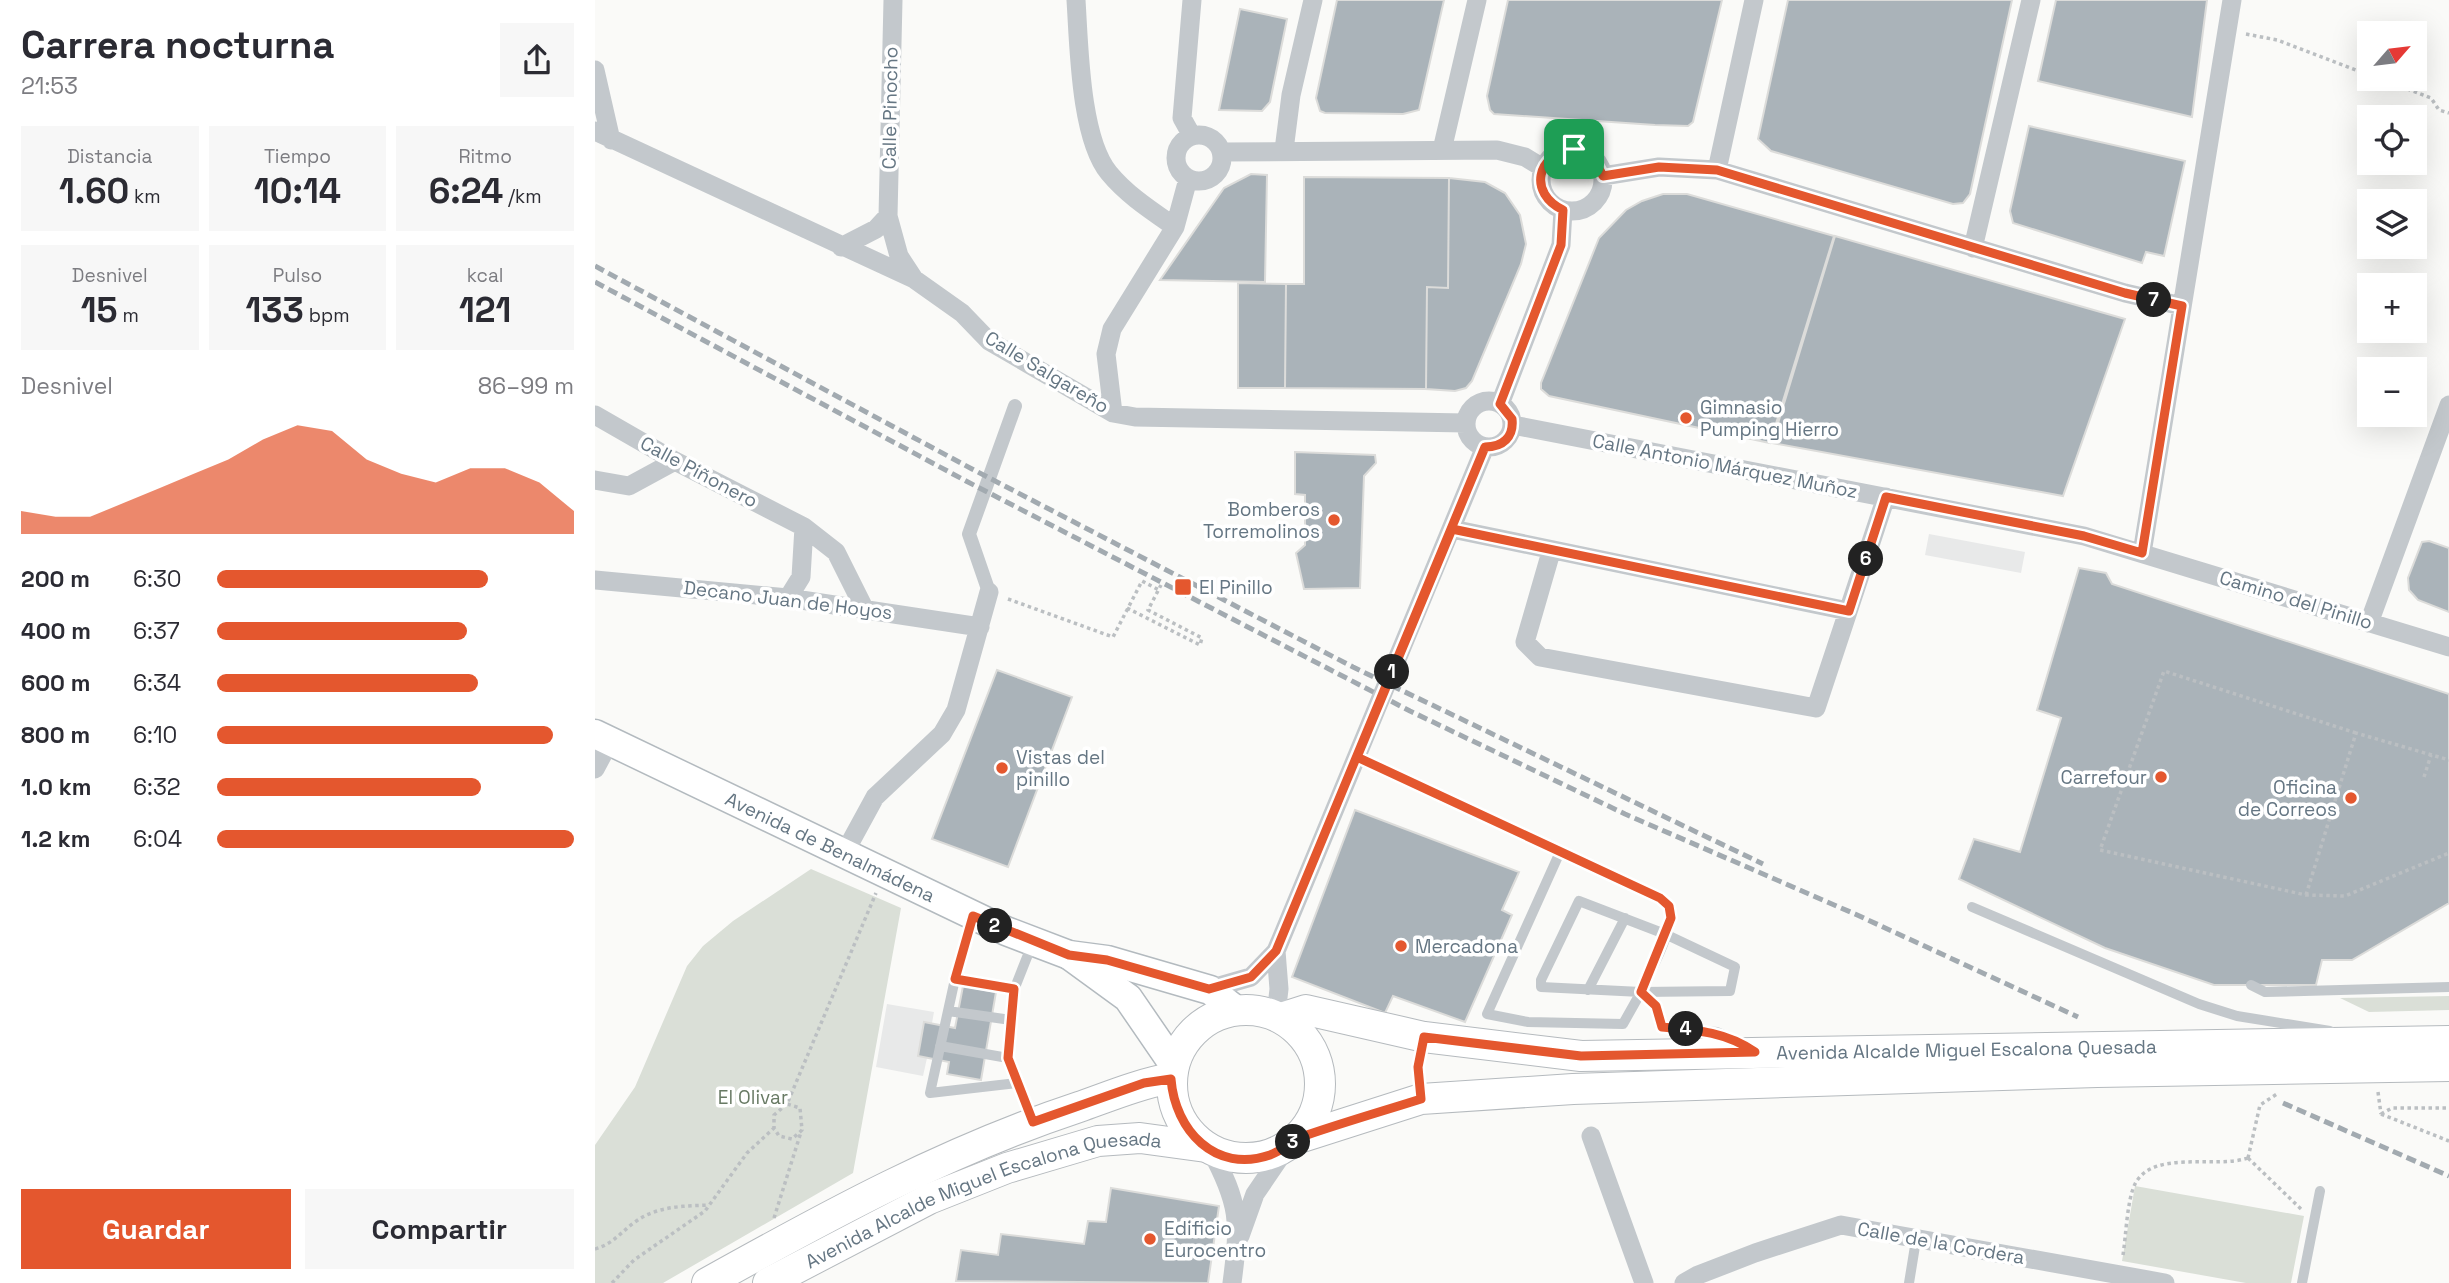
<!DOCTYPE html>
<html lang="es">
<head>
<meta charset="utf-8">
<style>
	:root { --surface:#fff; --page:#f7f7f7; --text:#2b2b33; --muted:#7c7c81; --accent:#e4572e }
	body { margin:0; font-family:"Space Grotesk",sans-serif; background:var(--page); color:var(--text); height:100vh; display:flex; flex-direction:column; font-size:26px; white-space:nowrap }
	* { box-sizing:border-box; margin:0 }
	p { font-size:23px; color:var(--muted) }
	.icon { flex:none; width:38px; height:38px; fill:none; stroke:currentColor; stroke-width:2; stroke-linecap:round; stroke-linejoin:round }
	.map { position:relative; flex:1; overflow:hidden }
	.side { display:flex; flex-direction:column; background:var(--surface); width:595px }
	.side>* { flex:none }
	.needle { width:46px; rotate:62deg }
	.buttons { position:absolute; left:1762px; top:21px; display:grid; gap:14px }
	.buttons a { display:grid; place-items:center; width:70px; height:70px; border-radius:0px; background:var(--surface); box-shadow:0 7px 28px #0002; font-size:35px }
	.pin { position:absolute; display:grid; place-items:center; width:60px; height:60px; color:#fff; margin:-30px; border-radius:14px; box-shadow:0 4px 10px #0006 }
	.km { position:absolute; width:35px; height:35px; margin:-18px; border-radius:50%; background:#222; color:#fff; font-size:19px; line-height:35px; text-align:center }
	.round { display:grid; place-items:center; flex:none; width:74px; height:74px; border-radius:0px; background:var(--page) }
	.overview { display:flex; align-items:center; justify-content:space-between; height:119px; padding:0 21px }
	h1 { font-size:38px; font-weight:600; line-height:52px }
	.figures { display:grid; grid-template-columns:repeat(3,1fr); gap:10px; height:119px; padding:7px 21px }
	.figures div { display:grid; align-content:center; border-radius:0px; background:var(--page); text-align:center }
	.figures b { font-size:35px; font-weight:600 }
	.figures small { font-size:19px; font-weight:400 }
	.figures p { font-size:19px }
	.chart { height:196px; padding:14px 21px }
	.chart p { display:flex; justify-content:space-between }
	.chart svg { width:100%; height:126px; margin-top:7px; fill:var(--accent); opacity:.7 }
	.cta { display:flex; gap:14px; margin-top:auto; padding:14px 21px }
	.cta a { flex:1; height:80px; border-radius:0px; background:var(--accent); color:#fff; font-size:28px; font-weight:600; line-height:80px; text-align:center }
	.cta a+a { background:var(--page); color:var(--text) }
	ul { padding:0 21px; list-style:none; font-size:23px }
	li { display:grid; grid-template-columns:112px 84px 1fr; align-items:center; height:52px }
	li i { height:18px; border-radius:9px; background:var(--accent) }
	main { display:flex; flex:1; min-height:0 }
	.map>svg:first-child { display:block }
</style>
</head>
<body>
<main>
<section class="side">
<div class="overview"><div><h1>Carrera nocturna</h1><p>21:53</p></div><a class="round"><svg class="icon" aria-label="share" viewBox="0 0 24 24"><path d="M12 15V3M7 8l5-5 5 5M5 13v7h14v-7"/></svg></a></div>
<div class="figures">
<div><p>Distancia</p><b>1.60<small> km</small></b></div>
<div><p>Tiempo</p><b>10:14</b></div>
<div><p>Ritmo</p><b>6:24<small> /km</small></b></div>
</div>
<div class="figures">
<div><p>Desnivel</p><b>15<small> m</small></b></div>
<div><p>Pulso</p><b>133<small> bpm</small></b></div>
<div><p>kcal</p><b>121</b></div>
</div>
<div class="chart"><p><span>Desnivel</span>86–99 m</p>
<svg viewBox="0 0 160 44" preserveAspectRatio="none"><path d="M0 44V36L10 38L20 38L30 33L40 28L50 23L60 18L70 11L80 6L90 8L100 18L110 23L120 26L130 21L140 21L150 26L160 36V44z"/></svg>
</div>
<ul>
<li><b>200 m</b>6:30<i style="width:76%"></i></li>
<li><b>400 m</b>6:37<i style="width:70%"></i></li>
<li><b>600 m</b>6:34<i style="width:73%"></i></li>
<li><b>800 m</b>6:10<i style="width:94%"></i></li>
<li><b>1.0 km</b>6:32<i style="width:74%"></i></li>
<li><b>1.2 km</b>6:04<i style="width:100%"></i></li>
</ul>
<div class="cta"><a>Guardar</a><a>Compartir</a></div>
</section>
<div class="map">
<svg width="1854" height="1283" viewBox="0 0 1854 1283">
	<rect width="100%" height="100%" fill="#fafaf8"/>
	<path fill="#e8e9e9" d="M 1334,534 L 1430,552 L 1426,573 L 1330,555 Z
		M 292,1004 L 339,1012 L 337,1023 L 329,1022 L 323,1056 L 332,1058 L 328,1076 L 281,1067 Z"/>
	<path fill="#dadfd7" d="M 216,869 L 306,908 L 258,1173 L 68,1283 L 0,1283 L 0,1145 L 40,1087 L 92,966 L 108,946 L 138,921 Z
		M 1854,996 L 1854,1010 L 1774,1012 L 1745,998 Z
		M 1540,1186 L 1709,1216 L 1696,1283 L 1651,1283 L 1527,1261 Z"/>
	<path fill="#aab3b9" stroke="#dcdcda" stroke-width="2" d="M 742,0 L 849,0 L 824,110 L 808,114 L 730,113 L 725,111 L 721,98 Z
		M 913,0 L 1127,0 L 1098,122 L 1093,126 L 1060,125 L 899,114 L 895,110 L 892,96 Z
		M 1193,0 L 1417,0 L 1375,194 L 1368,203 L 1358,204 L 1176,151 L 1163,139 Z
		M 1461,0 L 1612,0 L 1597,117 L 1443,81 Z
		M 645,9 L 692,19 L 675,102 L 667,111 L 624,110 Z
		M 1434,126 L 1590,161 L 1569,256 L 1551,252 L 1547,263 L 1418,223 L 1415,211 Z
		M 656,174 L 672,175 L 670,282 L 565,280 L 629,188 Z
		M 709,177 L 854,178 L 853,288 L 832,287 L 831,389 L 690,388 L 691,284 L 709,284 Z
		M 854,178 L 890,182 L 910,193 L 925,215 L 931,244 L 926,264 L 877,381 L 871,388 L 860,391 L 831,389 L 832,287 L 853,288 Z
		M 1068,194 L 1092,194 L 1239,236 L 1175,443 L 954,396 L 946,389 L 946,383 L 1004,238 L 1031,210 L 1047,201 Z
		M 1240,236 L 1530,319 L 1468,496 L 1177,443 Z
		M 643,283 L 691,284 L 690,388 L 643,388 Z
		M 700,452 L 780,455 L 781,463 L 769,476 L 765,588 L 709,589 L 701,553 L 710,545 L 710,495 L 700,494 Z
		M 1834,541 L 1854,548 L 1854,612 L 1823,600 L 1814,590 L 1813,578 L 1827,542 Z
		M 1484,568 L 1511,573 L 1517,584 L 1854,694 L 1854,903 L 1757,960 L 1727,960 L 1721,985 L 1619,985 L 1510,948 L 1364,879 L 1379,839 L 1425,852 L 1466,718 L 1442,710 Z
		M 402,670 L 477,697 L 413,867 L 337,839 Z
		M 760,810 L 924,872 L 907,910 L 917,915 L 870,1022 L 798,996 L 790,1013 L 697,977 Z
		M 368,986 L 401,992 L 386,1080 L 352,1074 L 354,1062 L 323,1056 L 329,1022 L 360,1028 Z
		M 516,1188 L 624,1206 L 613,1283 L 361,1281 L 366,1250 L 403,1255 L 406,1234 L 489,1244 L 493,1221 L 511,1222 Z"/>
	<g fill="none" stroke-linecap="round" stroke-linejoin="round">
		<defs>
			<g id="secondary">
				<path id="s1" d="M 0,734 L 411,931 L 474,955 L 512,960 L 615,990 L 641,1010"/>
				<path d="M 474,955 L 533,998 L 579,1065"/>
			</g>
			<g id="primary">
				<circle cx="651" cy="1084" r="74"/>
				<path id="s2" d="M 686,1018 L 711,1010 L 829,1037 L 986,1056 L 1854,1041"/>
				<path d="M 704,1138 L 826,1099 L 978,1089 L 1502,1072 L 1854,1066"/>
				<path d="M 112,1283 C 234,1215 351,1151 484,1107 C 515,1096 544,1084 576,1078"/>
				<path id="s3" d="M 173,1283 L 334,1199 L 412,1168 L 503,1141 L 545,1138 L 611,1147"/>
			</g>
		</defs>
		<use href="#secondary" stroke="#b3babf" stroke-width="31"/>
		<use href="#primary" stroke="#b5babe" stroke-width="32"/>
		<path stroke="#bbbfc2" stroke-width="3.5" stroke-dasharray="3.5 3.5" stroke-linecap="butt" d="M 1651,34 L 1682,40 L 1774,75
			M 1786,79 L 1836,98 L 1844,110 L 1854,113
			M 413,599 L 518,637 L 547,581 L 564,590
			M 532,608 L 605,645 L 607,638 L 553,610 L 566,585
			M 1761,733 L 1569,671 L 1505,850 L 1711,895 L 1750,896 L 1854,853
			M 1829,777 L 1836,755
			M 1711,895 L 1761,733 L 1854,760
			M 1783,1092 L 1786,1114
			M 192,1104 L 179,1115 L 179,1128 L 184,1136 L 197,1139 L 207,1130 L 205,1108 L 192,1104 L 281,893
			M 1786,1114 L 1854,1141
			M 1786,1114 L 1797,1108 L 1854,1108
			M 1653,1158 L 1707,1210
			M 1653,1158 L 1665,1105 L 1682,1094
			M 179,1218 L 206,1132
			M 0,1249 C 18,1244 26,1232 40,1222 C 61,1206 89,1206 114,1205
			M 1528,1255 C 1531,1236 1532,1200 1540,1184 C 1558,1149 1620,1169 1653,1158
			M 17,1283 L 39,1260 L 110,1211 L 152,1153 L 179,1128"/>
		<path stroke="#c3c8cc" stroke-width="10" d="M 762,757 L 1065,898 L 1074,906 C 1079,933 1057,967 1046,992 L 946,987 L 946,980 L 984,901 L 1070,934 L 1140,967 L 1135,991 L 1046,992 L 1061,1006 L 1067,1027 L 1122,1032 L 1148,1043
			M 965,852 L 892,1014 L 933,1022 L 1028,1024 L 1046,992
			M 1377,907 L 1604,1004 L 1642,1016 L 1735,1031
			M 378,917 L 360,979 L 335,1093 L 422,1083
			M 360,979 L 419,990
			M 1656,985 L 1670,992 L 1854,987
			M 993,990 L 1030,918
			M 353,1011 L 416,1020
			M 345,1046 L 413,1058
			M 438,1122 L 413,1058 L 419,990 L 438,942
			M 1314,1283 L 1321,1240
			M 1707,1283 L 1725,1191"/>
		<path stroke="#c3c8cc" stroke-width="14" d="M 394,592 L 374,534 L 420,406"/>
		<path stroke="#c3c8cc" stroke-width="19" d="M 298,0 L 293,216 L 304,256 L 319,279
			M 481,0 C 484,45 485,138 514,173 C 532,195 557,211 580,227
			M 597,0 L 587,118 L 597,136
			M 0,70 L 16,140
			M 0,131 L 319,279 L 367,313 L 394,341 L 518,413 L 540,417 L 871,423
			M581 158a23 23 0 1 1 46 0a23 23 0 1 1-46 0Z
			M946 180a31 31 0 1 1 62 0a31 31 0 1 1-62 0Z
			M 689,150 L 696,95 L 718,0
			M 847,150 L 882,0
			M 627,152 L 902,150 L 930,157 L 948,168
			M 1122,170 L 1159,0
			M 1008,176 L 1064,167 L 1122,170 L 1530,293 L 1587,306
			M 246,247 L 281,229 L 293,216
			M 1378,248 L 1436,0
			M871 424a23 23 0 1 1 46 0a23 23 0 1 1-46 0Z
			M 905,404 L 966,245 L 968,210
			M 518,413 L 511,354 L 517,329 L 580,227 L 593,179
			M 0,415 L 80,461 L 209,527 L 241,552 L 269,608
			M 918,425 L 1489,536 L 1854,647
			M 0,480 L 34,486 L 80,461
			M 857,529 L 1253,611
			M 956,552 L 930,642 L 945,657 L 1221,708 L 1291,497
			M 1547,553 L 1637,0
			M 0,580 L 193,598 L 385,627
			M 193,598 L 206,577 L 209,527
			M 1774,623 L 1854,405
			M 0,769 L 15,741
			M 250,852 L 280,797 L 347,734 L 361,710 L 394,592
			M 614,989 L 656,977 L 681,951 L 890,447
			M 681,1015 L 684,989 L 681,951
			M 996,1136 L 1049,1283
			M 615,1149 C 645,1204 645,1222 637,1283
			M 645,1236 L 660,1194 L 692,1147
			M 1089,1283 L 1103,1275 L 1160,1253 L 1246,1225 L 1570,1283"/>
		<use href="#secondary" stroke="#fff" stroke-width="28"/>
		<use href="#primary" stroke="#fff" stroke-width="30"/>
		<path stroke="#a2aab0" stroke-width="5" stroke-dasharray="10 5" stroke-linecap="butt" d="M 0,266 L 377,469 L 758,667 L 1168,864
			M 0,282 L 371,481 L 815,711 L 1030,814 L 1260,914 L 1483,1017
			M 1688,1103 L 1854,1176"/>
	</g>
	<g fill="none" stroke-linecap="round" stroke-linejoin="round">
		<defs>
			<path id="route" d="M 979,149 C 941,154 933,193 968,210 L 966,245 L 905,404 L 917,419 C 919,437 908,447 890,447 L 681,951 L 656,977 L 614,989 L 512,960 L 474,955 L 378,916 L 360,979 L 419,989 L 413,1058 L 438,1122 L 549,1083 L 576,1079 C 580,1130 620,1174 675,1155 C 689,1150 699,1139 712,1135 C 750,1122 788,1111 826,1099 L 823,1067 L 829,1037 L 986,1056 L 1160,1052 C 1131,1032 1102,1030 1067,1027 L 1061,1006 L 1046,992 L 1076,918 L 1074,906 L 1065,898 L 762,757 L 857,529 L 1254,611 L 1291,497 L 1489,536 L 1547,553 L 1587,306 L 1530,293 L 1122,170 L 1064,167 L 1008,176 L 998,157 L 979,149"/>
		</defs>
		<use href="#route" stroke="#fff" stroke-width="14"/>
		<use href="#route" stroke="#e4572e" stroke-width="9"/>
	</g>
	<g fill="#e4572e" stroke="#fff" stroke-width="2.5">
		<circle cx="1091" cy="418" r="7"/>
		<circle cx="739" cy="520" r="7"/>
		<rect x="579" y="578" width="18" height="18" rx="3.5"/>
		<circle cx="407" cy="768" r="7"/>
		<circle cx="1566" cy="777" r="7"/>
		<circle cx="1756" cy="798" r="7"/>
		<circle cx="806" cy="946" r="7"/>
		<circle cx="555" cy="1239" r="7"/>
	</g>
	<g text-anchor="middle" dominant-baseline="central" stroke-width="7" stroke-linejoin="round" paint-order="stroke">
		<g font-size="19" fill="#657683" stroke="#fff">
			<text transform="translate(295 108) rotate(-89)">Calle Pinocho</text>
			<text transform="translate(452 372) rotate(31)">Calle Salgareño</text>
			<text transform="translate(1130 466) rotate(11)">Calle Antonio Márquez Muñoz</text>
			<text transform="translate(104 472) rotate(28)">Calle Piñonero</text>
			<text transform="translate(193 600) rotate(7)">Decano Juan de Hoyos</text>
			<text transform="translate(1701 600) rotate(17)">Camino del Pinillo</text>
			<text stroke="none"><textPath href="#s1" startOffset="261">Avenida de Benalmádena</textPath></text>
			<text stroke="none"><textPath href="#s2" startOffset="691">Avenida Alcalde Miguel Escalona Quesada</textPath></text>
			<text stroke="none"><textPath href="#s3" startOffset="234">Avenida Alcalde Miguel Escalona Quesada</textPath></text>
			<text transform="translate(1346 1243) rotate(10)">Calle de la Cordera</text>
		</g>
		<g font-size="19" fill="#657683" stroke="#fff" text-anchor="start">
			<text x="1105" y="407">Gimnasio<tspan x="1105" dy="22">Pumping Hierro</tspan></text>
			<text x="725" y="509" text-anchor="end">Bomberos<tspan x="725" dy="22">Torremolinos</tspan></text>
			<text x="604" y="587">El Pinillo</text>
			<text x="421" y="757">Vistas del<tspan x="421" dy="22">pinillo</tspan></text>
			<text x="1552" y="777" text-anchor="end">Carrefour</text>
			<text x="1742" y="787" text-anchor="end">Oficina<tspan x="1742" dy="22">de Correos</tspan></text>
			<text x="820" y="946">Mercadona</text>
			<text x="569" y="1228">Edificio<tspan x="569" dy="22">Eurocentro</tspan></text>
		</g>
		<g font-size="19" fill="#687a64" stroke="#fff">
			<text x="158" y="1097">El Olivar</text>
		</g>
	</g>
</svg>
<div class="buttons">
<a><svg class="needle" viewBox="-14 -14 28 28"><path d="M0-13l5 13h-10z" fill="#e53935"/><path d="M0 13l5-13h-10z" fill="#7c7c81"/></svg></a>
<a><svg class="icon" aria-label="locate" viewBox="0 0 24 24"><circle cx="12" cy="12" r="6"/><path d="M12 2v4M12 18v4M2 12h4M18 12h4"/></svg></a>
<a><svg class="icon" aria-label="layers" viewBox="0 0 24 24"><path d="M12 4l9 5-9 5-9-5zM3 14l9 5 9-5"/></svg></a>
<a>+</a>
<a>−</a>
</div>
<div class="pin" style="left:979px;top:149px;background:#1e9e55"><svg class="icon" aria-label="arrive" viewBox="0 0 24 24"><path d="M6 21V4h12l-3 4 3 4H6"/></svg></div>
<b class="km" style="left:797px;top:672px">1</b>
<b class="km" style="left:400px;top:926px">2</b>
<b class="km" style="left:698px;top:1142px">3</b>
<b class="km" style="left:1091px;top:1029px">4</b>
<b class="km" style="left:1271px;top:559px">6</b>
<b class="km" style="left:1559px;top:300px">7</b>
</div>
</main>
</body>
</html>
